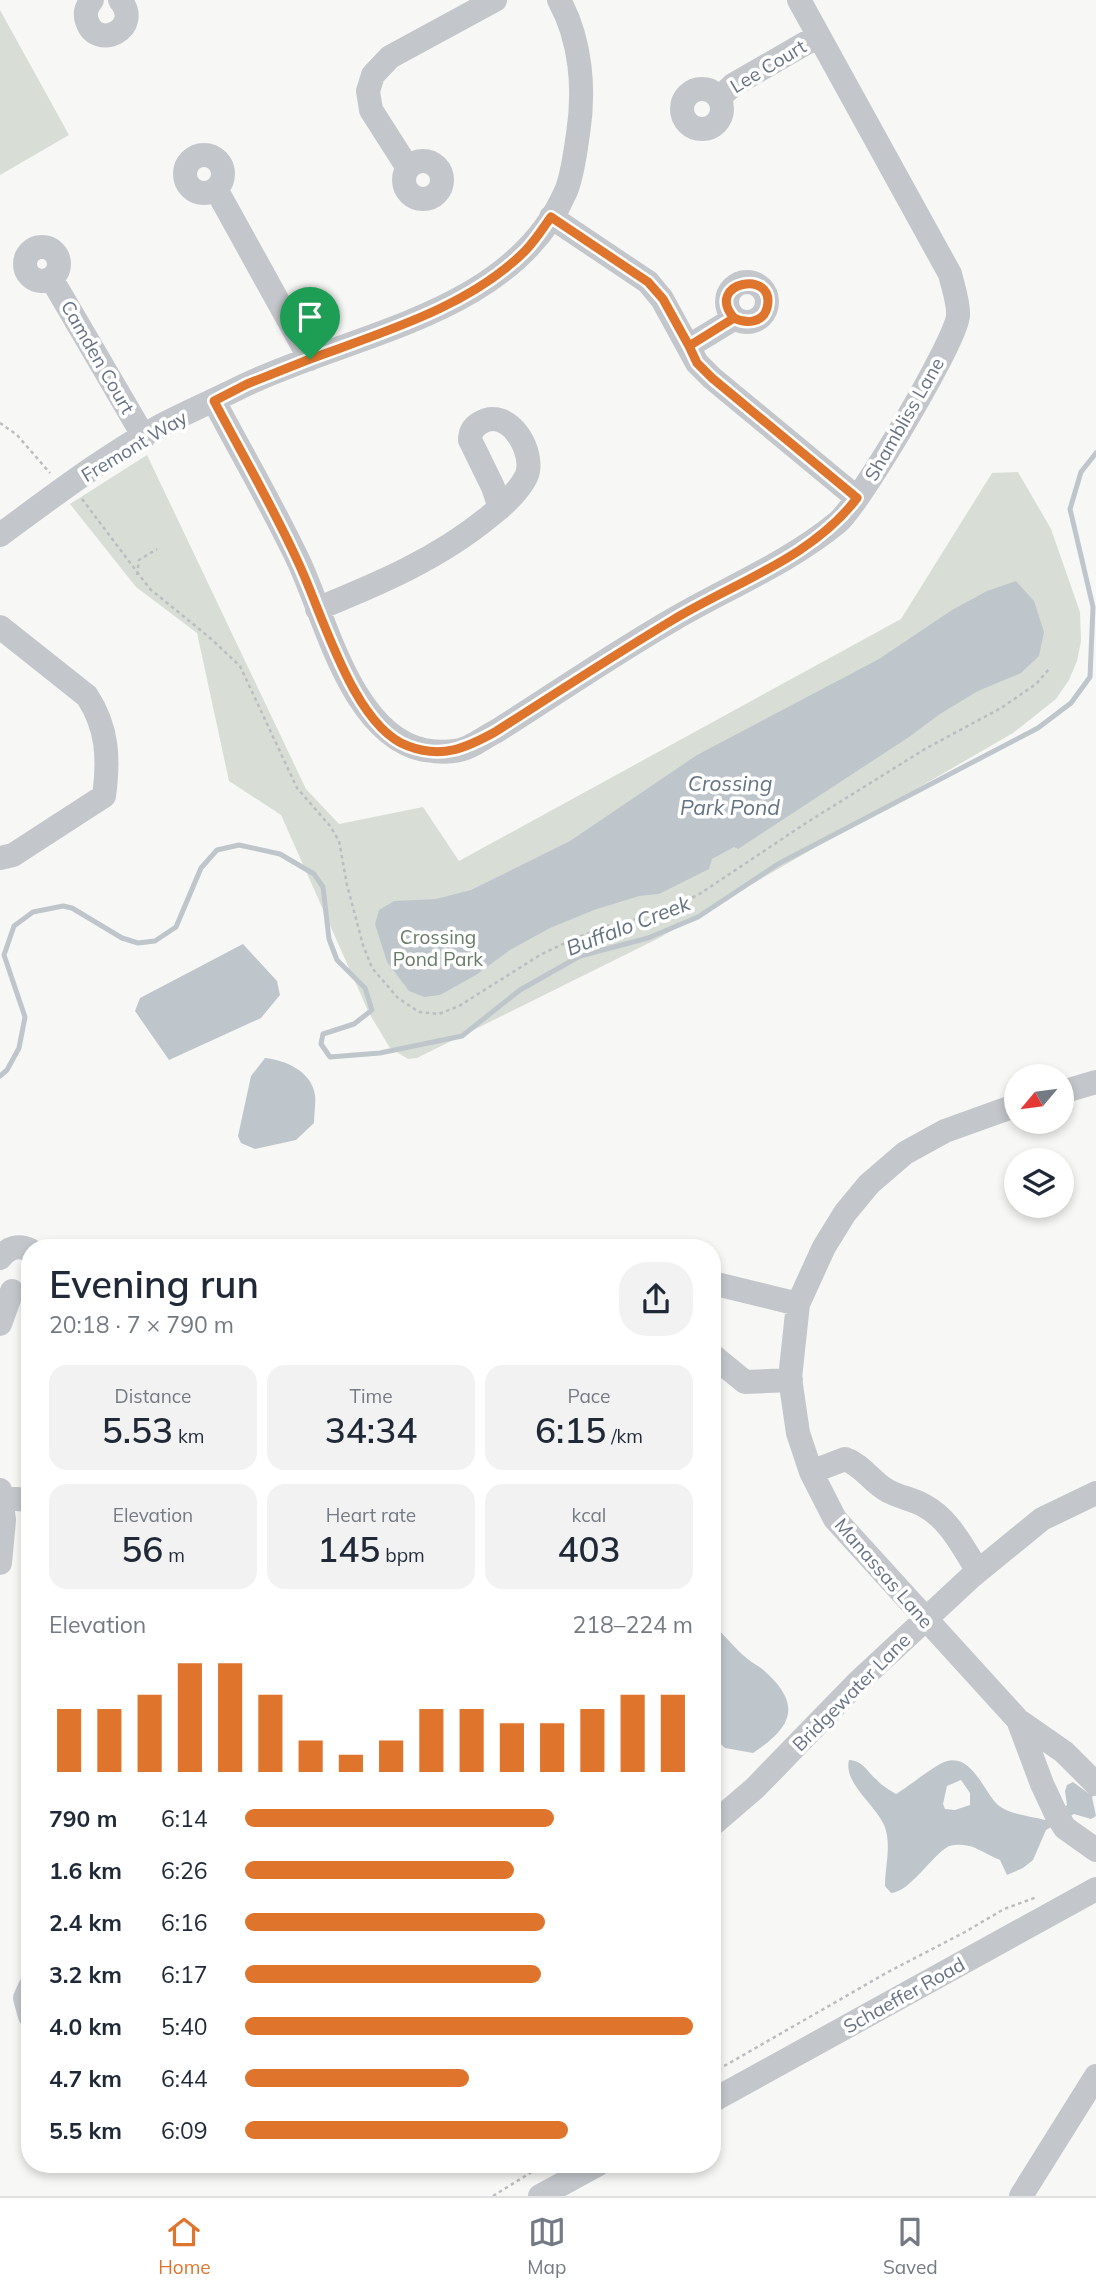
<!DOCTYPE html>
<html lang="en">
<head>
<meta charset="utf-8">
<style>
	:root { --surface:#fff; --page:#f2f2f3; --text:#1f2937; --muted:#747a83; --line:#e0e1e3; --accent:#df752d }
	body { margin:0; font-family:Mulish,sans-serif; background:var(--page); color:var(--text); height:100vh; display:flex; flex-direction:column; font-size:26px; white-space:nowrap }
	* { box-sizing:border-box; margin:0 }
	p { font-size:23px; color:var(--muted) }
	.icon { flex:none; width:38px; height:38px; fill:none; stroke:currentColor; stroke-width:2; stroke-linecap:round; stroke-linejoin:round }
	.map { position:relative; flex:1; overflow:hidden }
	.side { position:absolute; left:21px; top:1239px; width:700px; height:934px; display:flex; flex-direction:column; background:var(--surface); border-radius:28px; box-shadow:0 4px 10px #0003 }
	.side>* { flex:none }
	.needle { width:46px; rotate:241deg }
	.fabs { position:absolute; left:1004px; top:1064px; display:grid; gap:14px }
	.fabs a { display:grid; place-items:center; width:70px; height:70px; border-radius:50%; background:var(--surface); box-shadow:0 4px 10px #0003; font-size:35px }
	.pin { position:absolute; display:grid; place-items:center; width:60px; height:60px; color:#fff; margin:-72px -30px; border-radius:50% 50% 50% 0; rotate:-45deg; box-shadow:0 0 7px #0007 }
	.pin .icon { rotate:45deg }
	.round { display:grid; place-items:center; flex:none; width:74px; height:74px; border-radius:28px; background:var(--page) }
	.summary { display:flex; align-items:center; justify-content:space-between; height:119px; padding:0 28px }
	h1 { font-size:38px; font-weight:600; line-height:52px }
	.figures { display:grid; grid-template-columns:repeat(3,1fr); gap:10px; height:119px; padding:7px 28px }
	.figures div { display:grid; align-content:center; border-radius:18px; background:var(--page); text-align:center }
	.figures b { font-size:35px; font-weight:600 }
	.figures small { font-size:19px; font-weight:400 }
	.figures p { font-size:19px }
	.chart { height:196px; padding:14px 28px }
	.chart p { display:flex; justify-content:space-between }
	.chart svg { width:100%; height:126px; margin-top:7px; stroke:var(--accent); stroke-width:6 }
	ul { padding:0 28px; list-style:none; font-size:23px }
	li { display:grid; grid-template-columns:112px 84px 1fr; align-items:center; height:52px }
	li i { height:18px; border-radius:9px; background:var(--accent) }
	.dock { display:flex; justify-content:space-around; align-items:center; height:98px; border-top:2px solid var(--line); background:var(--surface); font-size:19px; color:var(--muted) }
	.dock a { display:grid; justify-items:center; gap:4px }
	.dock .current { color:var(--accent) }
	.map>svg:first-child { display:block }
</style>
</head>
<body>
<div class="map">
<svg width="1096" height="2196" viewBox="0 0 1096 2196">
	<rect width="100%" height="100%" fill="#f7f7f5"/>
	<path fill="#d8ded6" d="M 0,10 L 69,135 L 0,175 Z
		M 147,455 L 306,789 L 339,824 L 423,807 L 459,861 L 901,619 L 992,473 L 1018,472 L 1051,529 L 1080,612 L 1081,641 L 1077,661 L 1069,680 L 1056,699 L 1013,733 L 659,938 L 417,1058 L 408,1059 L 390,1048 L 369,1013 L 281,815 L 229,781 L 197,633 L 136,587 L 70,504 Z"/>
	<path fill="#bec6cc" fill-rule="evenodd" d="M 1016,581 L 1034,601 L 1044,632 L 1039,656 L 1021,673 L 978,691 L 940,714 L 909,737 L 738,849 L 734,847 L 712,859 L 709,869 L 659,894 L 639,896 L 594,910 L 550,928 L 510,950 L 476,975 L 440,995 L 424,997 L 409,991 L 387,962 L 375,924 L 379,910 L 394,901 L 436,899 L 471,890 L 570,841 L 697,755 L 879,659 L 952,610 L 987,591 Z
		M 243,944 L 277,981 L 280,995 L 261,1018 L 169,1060 L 135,1011 L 140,998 Z
		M 265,1058 C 286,1060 312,1072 315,1095 C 316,1104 314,1114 314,1123 L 296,1140 L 255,1149 L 241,1143 L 238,1136 L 251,1076 Z
		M 712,1624 C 723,1633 732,1645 743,1655 C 748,1660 755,1664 761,1668 C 801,1702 796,1725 753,1753 L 725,1748 L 712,1736 Z
		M 849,1760 C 864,1761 867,1772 877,1780 C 882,1786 890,1790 896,1794 C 908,1787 936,1764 947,1761 C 972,1754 984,1792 998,1805 C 1010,1815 1031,1816 1045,1820 L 1067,1805 L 1065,1791 L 1067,1785 L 1073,1782 L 1088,1793 L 1096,1787 L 1096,1794 L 1092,1797 L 1096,1816 L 1091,1819 L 1074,1814 L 1046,1830 L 1033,1860 L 1023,1868 L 1007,1875 L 1000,1860 C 981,1853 973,1841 949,1846 C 931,1856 910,1892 891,1893 L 885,1886 C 885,1867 892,1842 884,1825 C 875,1804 843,1783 849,1760 ZM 961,1780 L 970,1793 L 970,1805 L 955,1810 L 945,1809 L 943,1804 L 947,1786 Z"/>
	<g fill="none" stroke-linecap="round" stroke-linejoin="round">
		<path stroke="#bec6cc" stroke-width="5" d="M 0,1076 L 7,1070 L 19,1048 L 25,1017 L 4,955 L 14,926 L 33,912 L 63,906 L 72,908 L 122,938 L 138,943 L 155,941 L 176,927 L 201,868 L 217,850 L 239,845 L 280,854 L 314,874 L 323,887 L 329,939 L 337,960 L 365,988 L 372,1010 L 354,1024 L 323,1034 L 321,1044 L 330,1057 L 380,1053 L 462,1036 L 520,990 L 580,956 L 648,938 L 698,917 L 778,864 L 1038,728 L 1071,703 L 1090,677 L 1093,607 L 1070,509 L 1081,472 L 1096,453"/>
		<path stroke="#bbbdc0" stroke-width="2.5" stroke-dasharray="3.5 3.5" stroke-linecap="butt" d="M 0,423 L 17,435 L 50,473
			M 82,499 L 150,589 L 209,637 L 240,666 L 297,788 L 330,826 L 339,841 L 347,885 L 363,945 L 372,968 L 398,998 L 419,1012 L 439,1014 L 459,1006 L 540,955 L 571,940 L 613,924 L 650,916 L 698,895 L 806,823 L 925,749 L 1001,708 L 1036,684 L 1050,668
			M 137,575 L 139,560 L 157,549
			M 712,2073 L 888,1972 L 965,1932 L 1004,1909 L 1037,1897
			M 493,2196 L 543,2165"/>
		<path stroke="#c3c6ca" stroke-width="24" d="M 92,0 C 87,6 84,13 87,21 C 96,51 144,29 120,0
			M682 109a20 20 0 1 1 40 0a20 20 0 1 1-40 0Z
			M 719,98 L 733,85 L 818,36
			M185 174a19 19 0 1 1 38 0a19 19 0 1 1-38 0Z
			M404 180a19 19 0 1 1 38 0a19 19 0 1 1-38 0Z
			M 408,168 L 371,110 L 368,91 L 373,75 L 390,57 L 495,0
			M 216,189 L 310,359
			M 551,217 L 648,282 L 662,299 L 697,363 L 712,378 L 857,498
			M25 264a17 17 0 1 1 34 0a17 17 0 1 1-34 0Z
			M 51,278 L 144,437
			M727 302a20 20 0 1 1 40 0a20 20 0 1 1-40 0Z
			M 689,346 L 735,318
			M 214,401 C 242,454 273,507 299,562 C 326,620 352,735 424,750 C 437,752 454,753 466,748 C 476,744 485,737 495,732 C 554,695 613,654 674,619 C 729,587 790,562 838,522 C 860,503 955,343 958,316 C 959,303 953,287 950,274 L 799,0
			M 0,535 C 52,497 105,456 162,425 C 189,411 217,399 243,386 C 352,333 512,315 566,191 C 573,174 575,153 578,134 C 585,89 581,40 559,0
			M 317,609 C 378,584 438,559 490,516 C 503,506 518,492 526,477 C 537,454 509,405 480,423 C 473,427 470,433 470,440 L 493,487 L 500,508
			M 0,627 L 87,696 C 108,728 109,759 104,796 L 13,855 L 0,858
			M 1062,1092 L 1096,1082
			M 1017,1105 L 945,1131 L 905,1153 L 869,1184 L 845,1213 L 824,1247 L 798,1304 L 790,1378 L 798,1433 L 811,1472 L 835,1519 L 1018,1720 L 1042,1784 L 1056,1814 L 1065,1828 L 1096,1850
			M 0,1258 C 8,1248 18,1244 30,1250
			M 712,1283 L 798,1304
			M 0,1324 L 12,1291
			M 712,1355 L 745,1382 L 791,1380
			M 811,1472 L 845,1459 C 863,1465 872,1483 888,1491 C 899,1497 912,1499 923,1505 C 949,1518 963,1548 978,1571
			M 0,1490 L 4,1520 L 0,1563
			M 2,1498 L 30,1500
			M 1018,1720 L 1064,1752 L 1096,1784
			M 712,1825 L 755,1788 L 857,1683 L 971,1577 L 1042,1519 L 1096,1493
			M 30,1987 L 25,1998 L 30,2016
			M 712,2101 L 1096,1889
			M 540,2196 L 597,2165
			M 1021,2196 L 1096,2076"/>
	</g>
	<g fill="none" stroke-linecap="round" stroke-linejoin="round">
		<defs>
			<path id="route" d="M 310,359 L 247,384 L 214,401 C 242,454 273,507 298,562 C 322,612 353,726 408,746 C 442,759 466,748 495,732 C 553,695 611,657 671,621 C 733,583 812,558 857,498 L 712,378 L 697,363 L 689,346 L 734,318 C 703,282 777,268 767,308 C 763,323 746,324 734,318 L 689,346 L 663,299 L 648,282 L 551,217 C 543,228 535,241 525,251 C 469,307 383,332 310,359"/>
		</defs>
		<use href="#route" stroke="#fff" stroke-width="14"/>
		<use href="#route" stroke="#df752d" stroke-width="9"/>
	</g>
	<g text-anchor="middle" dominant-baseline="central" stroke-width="7" stroke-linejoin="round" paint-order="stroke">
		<g font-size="19" fill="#677385" stroke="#fff">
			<text transform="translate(768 66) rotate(-31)">Lee Court</text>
			<text transform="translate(98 357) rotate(60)">Camden Court</text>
			<text transform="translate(904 419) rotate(-60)">Shambliss Lane</text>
			<text transform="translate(134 446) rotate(-31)">Fremont Way</text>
			<text transform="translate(884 1573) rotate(49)">Manassas Lane</text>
			<text transform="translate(851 1692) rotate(-45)">Bridgewater Lane</text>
			<text transform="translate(904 1995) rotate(-29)">Schaeffer Road</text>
		</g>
		<g font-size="19" fill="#677c66" stroke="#fff">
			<text x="438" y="937">Crossing<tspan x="438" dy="22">Pond Park</tspan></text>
		</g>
		<g font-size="21" font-style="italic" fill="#637381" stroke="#fff">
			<text x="730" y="783">Crossing<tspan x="730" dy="24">Park Pond</tspan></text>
			<text transform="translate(628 925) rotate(-21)">Buffalo Creek</text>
		</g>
	</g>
</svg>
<div class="fabs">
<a><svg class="needle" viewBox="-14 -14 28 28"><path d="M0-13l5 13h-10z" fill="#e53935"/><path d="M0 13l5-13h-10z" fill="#747a83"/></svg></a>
<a><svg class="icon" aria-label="layers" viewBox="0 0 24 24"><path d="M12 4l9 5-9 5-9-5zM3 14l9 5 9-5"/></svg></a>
</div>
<div class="pin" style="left:310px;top:359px;background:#1e9e55"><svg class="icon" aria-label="arrive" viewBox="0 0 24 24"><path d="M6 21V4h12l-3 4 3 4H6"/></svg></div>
<section class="side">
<div class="summary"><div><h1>Evening run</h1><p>20:18 · 7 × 790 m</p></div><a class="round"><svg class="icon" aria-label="share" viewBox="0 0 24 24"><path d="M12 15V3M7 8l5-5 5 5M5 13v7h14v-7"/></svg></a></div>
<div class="figures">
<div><p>Distance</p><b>5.53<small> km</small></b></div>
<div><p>Time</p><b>34:34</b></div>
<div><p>Pace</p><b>6:15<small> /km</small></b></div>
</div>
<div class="figures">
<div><p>Elevation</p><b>56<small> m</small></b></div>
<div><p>Heart rate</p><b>145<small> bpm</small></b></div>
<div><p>kcal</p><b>403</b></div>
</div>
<div class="chart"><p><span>Elevation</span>218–224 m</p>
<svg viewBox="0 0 160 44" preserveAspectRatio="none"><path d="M5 44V22M15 44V22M25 44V17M35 44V6M45 44V6M55 44V17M65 44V33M75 44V38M85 44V33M95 44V22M105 44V22M115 44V27M125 44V27M135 44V22M145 44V17M155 44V17"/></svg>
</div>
<ul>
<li><b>790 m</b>6:14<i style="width:69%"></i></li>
<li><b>1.6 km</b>6:26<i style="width:60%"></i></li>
<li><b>2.4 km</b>6:16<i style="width:67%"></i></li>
<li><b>3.2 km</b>6:17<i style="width:66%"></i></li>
<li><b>4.0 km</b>5:40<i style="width:100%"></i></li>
<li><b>4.7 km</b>6:44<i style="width:50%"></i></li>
<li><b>5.5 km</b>6:09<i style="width:72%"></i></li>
</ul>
</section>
</div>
<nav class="dock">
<a class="current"><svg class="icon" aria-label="home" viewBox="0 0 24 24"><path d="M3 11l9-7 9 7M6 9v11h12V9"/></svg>Home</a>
<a><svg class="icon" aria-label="map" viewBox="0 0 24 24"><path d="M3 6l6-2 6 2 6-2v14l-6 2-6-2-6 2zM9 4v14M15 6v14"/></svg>Map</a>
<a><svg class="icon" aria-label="saved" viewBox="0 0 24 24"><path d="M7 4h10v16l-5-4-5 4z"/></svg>Saved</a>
</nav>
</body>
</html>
